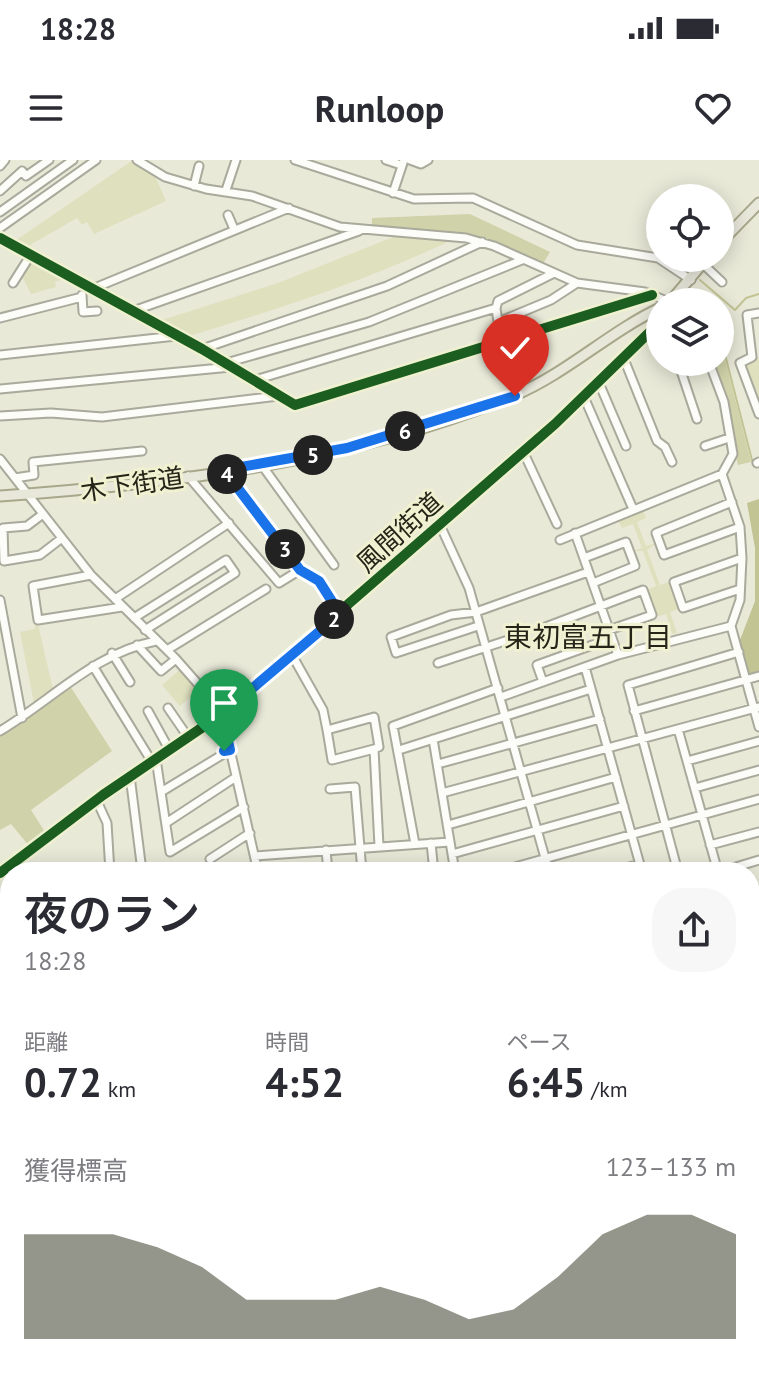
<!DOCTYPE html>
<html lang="ja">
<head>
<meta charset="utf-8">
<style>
	:root { --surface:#fff; --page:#f7f7f7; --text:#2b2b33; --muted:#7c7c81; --accent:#696a5b }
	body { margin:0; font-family:"PT Sans","Noto Sans JP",sans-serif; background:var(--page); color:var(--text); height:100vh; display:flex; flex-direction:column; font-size:30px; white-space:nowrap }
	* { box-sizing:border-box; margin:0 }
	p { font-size:26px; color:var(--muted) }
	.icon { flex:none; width:44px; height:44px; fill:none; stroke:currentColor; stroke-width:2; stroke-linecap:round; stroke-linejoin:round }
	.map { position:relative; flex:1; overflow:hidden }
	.sheet { position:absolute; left:0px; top:702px; width:760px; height:512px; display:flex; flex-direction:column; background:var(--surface); border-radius:32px 32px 0 0; box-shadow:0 4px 20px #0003 }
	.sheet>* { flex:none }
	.controls { position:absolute; left:646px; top:24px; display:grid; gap:16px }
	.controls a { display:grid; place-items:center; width:88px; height:88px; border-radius:50%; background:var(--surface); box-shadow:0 4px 20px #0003; font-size:40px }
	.pin { position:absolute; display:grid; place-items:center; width:68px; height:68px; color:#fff; margin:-82px -34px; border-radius:50% 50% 50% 0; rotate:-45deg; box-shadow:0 0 8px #0007 }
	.pin .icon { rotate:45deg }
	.km { position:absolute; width:40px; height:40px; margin:-20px; border-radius:50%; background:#222; color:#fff; font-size:22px; line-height:40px; text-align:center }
	.round { display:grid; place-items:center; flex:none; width:84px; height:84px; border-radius:32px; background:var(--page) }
	.headline { display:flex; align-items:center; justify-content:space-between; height:136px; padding:0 24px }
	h1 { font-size:44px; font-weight:600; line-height:60px }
	.stats { display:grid; grid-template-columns:repeat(3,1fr); gap:12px; height:136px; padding:8px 24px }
	.stats div { display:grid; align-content:center }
	.stats b { font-size:40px; font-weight:600 }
	.stats small { font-size:22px; font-weight:400 }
	.stats p { font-size:22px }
	.chart { height:224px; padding:16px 24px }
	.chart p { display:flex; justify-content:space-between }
	.chart svg { width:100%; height:144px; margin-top:8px; fill:var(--accent); opacity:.7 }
	.status { display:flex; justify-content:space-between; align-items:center; height:56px; padding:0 40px; background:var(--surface); direction:ltr }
	.status svg { height:22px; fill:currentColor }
	header { display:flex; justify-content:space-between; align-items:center; height:104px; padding:0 24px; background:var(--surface); font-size:36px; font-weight:600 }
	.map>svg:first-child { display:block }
</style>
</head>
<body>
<div class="status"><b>18:28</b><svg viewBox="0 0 49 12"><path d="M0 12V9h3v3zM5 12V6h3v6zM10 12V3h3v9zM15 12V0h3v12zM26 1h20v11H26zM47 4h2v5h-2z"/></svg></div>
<header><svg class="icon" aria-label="menu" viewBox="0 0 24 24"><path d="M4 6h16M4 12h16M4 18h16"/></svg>Runloop<svg class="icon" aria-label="heart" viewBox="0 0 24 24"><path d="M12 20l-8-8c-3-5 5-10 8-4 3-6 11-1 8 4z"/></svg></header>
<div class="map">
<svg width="759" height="1214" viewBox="0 0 759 1214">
	<rect width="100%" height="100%" fill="#e9e9d8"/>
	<path fill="#dfe0be" d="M 133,0 L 154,14 L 166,41 L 94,74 L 87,62 L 82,65 L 77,58 L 23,89 L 12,83 Z
		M 403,73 L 456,78 C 369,120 279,149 186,177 L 159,161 L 278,123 Z
		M 31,101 L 34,101 L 67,118 L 55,122 L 56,127 L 31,134 L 22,116 Z
		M 759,198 L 759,245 L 743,205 Z
		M 643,350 L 646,358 L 637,362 L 646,386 L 657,383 L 647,390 L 660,425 L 670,422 L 679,449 L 670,452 L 677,473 L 672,474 L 666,454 L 655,457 L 646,430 L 656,426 L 643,391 L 632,391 L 642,388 L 633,364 L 622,368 L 618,360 Z
		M 35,464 L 38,464 L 54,534 L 35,548 L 20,472 L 35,469 Z
		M 182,508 L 201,528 L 180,546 L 162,525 Z"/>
	<path fill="#d0d2a9" d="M 470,54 L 550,92 L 541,107 L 493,84 L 372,68 L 372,58 Z
		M 721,183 L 751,302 L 738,305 L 711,202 L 720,202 Z
		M 70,526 L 112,591 L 31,650 L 45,672 L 29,686 L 11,664 L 0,670 L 0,574 L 37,552 Z"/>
	<path fill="#c2c494" d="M 759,339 L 759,512 L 749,514 L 740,480 L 755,441 L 755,388 L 747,343 Z"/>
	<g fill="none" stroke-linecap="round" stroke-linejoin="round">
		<path stroke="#c2c494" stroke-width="2" d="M 700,120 L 735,150 L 746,138 L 759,134
			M 720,175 L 753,304"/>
		<defs>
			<path id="minor" d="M 137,0 L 165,17 L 206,29 L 252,36 L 340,67 L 466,78 L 494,86 L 577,123 L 645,132 L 669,142
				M 295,0 L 414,39 L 473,38 L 577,85 L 658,98 L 691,120
				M 386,0 L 401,5
				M 410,0 L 421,4 L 428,0
				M 0,6 L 5,0
				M 194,26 L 199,6
				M 226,30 L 236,0
				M 0,31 L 22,11 L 26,16 L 49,0
				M 393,33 L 404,0
				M 0,52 L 73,0
				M 228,55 L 234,69
				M 0,68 L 96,0
				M 0,78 L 202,189 L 295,245 L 652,135
				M 703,104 L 722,122
				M 13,123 L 30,96
				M 92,129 L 289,48
				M 82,135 L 83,152 L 97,151
				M 496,148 L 498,141 L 552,114
				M 133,151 L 359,71
				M 759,153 L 747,155 L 752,197 L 740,203 L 759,254
				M 0,158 L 82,137
				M 202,189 L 387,126 L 482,82
				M 0,195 L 176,176
				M 624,199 L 657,281 L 665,287 L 672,302
				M 678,202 L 697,259
				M 709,202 L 724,242 L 733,294 L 722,314
				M 226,203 L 369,162 L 522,100
				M 255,220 L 496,148 L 498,162 L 551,140 L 577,123
				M 599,223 L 626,286
				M 0,229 L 231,207
				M 584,237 L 633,349
				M 0,256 L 51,253 L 102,257 L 278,236
				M 705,286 L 729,278
				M 523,291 L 557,364
				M 0,299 L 91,415 L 176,499 L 221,550 L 258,712
				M 757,303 L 759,302
				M 261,304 L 334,405
				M 224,311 L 300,410 L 319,421 L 340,454
				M 188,316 L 279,423 L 300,410
				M 15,318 L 34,315 L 33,302 L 142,291
				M 732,342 L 656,373 L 664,395 L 740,367
				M 43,354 L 27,366 L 3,368 L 4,401 L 40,395 L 62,378
				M 440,365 L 469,428 L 549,712
				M 575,373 L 618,495
				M 560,380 L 722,314 L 740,367 L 742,398 L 740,440 L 731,466 L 759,567
				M 584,398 L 626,382 L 635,406 L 593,423
				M 91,415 L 33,426 L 38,460 L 122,447
				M 740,429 L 683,448 L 674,422 L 742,398
				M 115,439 L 229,363
				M 0,440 L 22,558
				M 134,458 L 226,400 L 235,413 L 145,470
				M 478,466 L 396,493 L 391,477 L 451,455 L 476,452 L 588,412
				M 543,468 L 643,430 L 652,455 L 609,470
				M 137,485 L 161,511 L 176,499
				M 167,490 L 266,429
				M 112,493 L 130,522
				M 292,495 L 323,550 L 327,570
				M 438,503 L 511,479
				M 93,506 L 152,602
				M 585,507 L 642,712
				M 543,522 L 537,505 L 612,478
				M 501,537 L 618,495 L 731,466
				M 168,548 L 188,577
				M 148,551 L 170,591
				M 634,551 L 759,516
				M 678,569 L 718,712
				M 0,571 C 53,539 95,493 156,481
				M 433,579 L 455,712
				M 374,589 L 332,600 L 327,570 L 374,557 L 379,587 L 374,589 L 379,686
				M 399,590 L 591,529
				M 156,599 L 170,692 L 244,647
				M 687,601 L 759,581
				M 438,604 L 600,559
				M 130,616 L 142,711
				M 695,628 L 759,610
				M 330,629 L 355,627 L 362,712
				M 161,632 L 230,590
				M 442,633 L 759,547
				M 97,641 L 107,663 L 110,712
				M 166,663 L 236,617
				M 448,665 L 616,617
				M 431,683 L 434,712
				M 415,684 L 393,566 L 498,528
				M 710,685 L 759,672
				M 326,690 L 328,712
				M 452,694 L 624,646
				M 255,696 L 450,682
				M 210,699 L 250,673
				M 497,712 L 759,639
				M 611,712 L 640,704
				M 678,712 L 628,525 L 739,492
				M 719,712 L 759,700
				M 0,713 L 103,635 L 222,554 L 555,264 L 660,162
				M 750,732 L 759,730
				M 750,766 L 759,763
				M 750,797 L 759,794
				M 750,850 L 758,880
				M 0,984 L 10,977
				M 750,992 L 759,977
				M 0,1020 L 10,1019
				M 750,1035 L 759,1085
				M 0,1074 L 10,1073
				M 126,1204 L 135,1214
				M 237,1204 L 246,1214
				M 274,1204 L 282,1214
				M 317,1204 L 326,1214
				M 357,1204 L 364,1214
				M 379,1204 L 387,1214
				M 523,1204 L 531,1214
				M 166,1214 L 178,1204
				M 434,1214 L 446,1204
				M 643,1214 L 648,1204"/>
			<path id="major" d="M 720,83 L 759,43
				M 670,142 L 707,98
				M 0,336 C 170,324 356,302 515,235 C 567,213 609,172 660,148"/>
		</defs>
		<use href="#minor" stroke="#a9a99c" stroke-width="11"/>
		<use href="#major" stroke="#a7a78a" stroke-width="13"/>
		<use href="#minor" stroke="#fcfcf9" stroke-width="7"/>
		<use href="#major" stroke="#e7e7da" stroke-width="9"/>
		<defs>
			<path id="cycleway" d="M 0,78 L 202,189 L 295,245 L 652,135
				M 0,713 L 103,635 L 222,554 L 555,264 L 660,162"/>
		</defs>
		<use href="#cycleway" stroke="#eff1d0" stroke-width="15"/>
		<use href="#cycleway" stroke="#1b5e20" stroke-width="10"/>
	</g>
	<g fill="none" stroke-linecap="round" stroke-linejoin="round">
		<defs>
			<path id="route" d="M 224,591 L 230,590 L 222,554 L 340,454 L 319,421 L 300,410 L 224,310 L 347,288 L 515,236"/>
		</defs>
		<use href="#route" stroke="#fff" stroke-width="16"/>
		<use href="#route" stroke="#1a73e8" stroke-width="10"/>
	</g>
	<g text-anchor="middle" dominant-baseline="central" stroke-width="6" stroke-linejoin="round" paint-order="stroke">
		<g font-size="26" fill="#242518" stroke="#eff1d0">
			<text transform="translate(132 324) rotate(-8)">木下街道</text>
			<text transform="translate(399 372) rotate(-42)">風間街道</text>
		</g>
		<g font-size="28" fill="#242518" stroke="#eff1d0">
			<text x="588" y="476">東初富五丁目</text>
		</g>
	</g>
</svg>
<div class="controls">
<a><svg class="icon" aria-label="locate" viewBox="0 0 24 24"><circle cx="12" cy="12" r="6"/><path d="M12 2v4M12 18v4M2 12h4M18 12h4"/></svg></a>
<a><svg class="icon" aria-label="layers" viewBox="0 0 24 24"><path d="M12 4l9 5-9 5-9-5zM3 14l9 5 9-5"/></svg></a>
</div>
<div class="pin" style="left:224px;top:591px;background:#1e9e55"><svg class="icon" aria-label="arrive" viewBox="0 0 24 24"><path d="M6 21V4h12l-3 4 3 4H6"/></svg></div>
<div class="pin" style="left:515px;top:236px;background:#d93025"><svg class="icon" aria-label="check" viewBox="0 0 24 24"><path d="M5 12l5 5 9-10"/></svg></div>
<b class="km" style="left:334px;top:459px">2</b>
<b class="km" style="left:285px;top:389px">3</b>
<b class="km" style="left:227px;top:314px">4</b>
<b class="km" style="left:313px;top:295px">5</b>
<b class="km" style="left:405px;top:271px">6</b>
<section class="sheet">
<div class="headline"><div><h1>夜のラン</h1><p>18:28</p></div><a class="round"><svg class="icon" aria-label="share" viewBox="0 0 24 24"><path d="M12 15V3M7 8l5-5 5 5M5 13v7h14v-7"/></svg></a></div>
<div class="stats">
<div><p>距離</p><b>0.72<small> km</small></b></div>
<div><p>時間</p><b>4:52</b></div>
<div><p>ペース</p><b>6:45<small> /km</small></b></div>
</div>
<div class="chart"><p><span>獲得標高</span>123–133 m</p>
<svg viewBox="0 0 160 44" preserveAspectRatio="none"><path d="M0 44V12L10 12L20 12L30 16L40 22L50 32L60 32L70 32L80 28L90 32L100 38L110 35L120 25L130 12L140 6L150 6L160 12V44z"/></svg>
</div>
</section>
</div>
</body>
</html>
